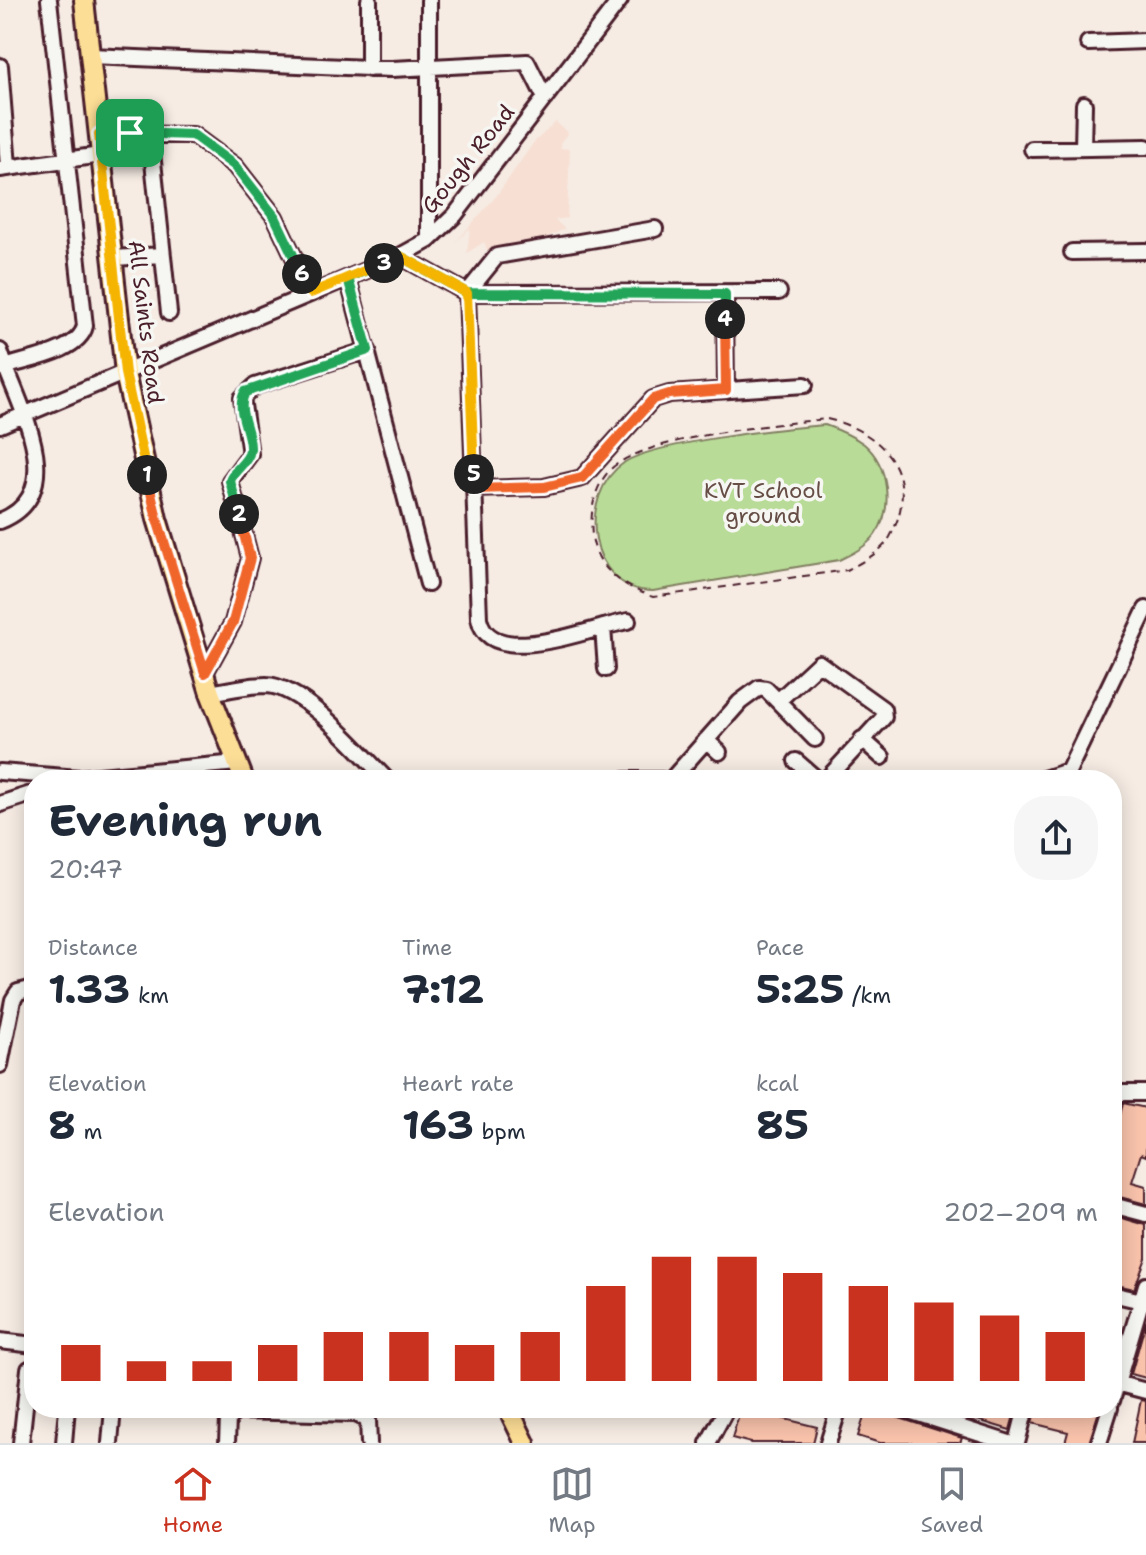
<!DOCTYPE html>
<html lang="en">
<head>
<meta charset="utf-8">
<style>
	:root { --surface:#fff; --page:#f6f6f7; --text:#1f2937; --muted:#747a83; --line:#e0e1e3; --accent:#c8321e }
	body { margin:0; font-family:"Shantell Sans",sans-serif; background:var(--page); color:var(--text); height:100vh; display:flex; flex-direction:column; font-size:30px; white-space:nowrap }
	* { box-sizing:border-box; margin:0 }
	p { font-size:26px; color:var(--muted) }
	.icon { flex:none; width:44px; height:44px; fill:none; stroke:currentColor; stroke-width:2; stroke-linecap:round; stroke-linejoin:round }
	.map { position:relative; flex:1; overflow:hidden }
	.sheet { position:absolute; left:24px; top:770px; width:1098px; height:648px; display:flex; flex-direction:column; background:var(--surface); border-radius:32px; box-shadow:0 4px 20px #0003 }
	.sheet>* { flex:none }
	.pin { position:absolute; display:grid; place-items:center; width:68px; height:68px; color:#fff; margin:-34px; border-radius:16px; box-shadow:0 4px 12px #0006 }
	.km { position:absolute; width:40px; height:40px; margin:-20px; border-radius:50%; background:#222; color:#fff; font-size:22px; line-height:40px; text-align:center }
	.round { display:grid; place-items:center; flex:none; width:84px; height:84px; border-radius:32px; background:var(--page) }
	.summary { display:flex; align-items:center; justify-content:space-between; height:136px; padding:0 24px }
	h1 { font-size:44px; font-weight:700; line-height:60px }
	.stats { display:grid; grid-template-columns:repeat(3,1fr); gap:12px; height:136px; padding:8px 24px }
	.stats div { display:grid; align-content:center }
	.stats b { font-size:40px; font-weight:700 }
	.stats small { font-size:22px; font-weight:400 }
	.stats p { font-size:22px }
	.chart { height:224px; padding:16px 24px }
	.chart p { display:flex; justify-content:space-between }
	.chart svg { width:100%; height:144px; margin-top:8px; stroke:var(--accent); stroke-width:6 }
	.tab-bar { display:flex; justify-content:space-around; align-items:center; height:112px; border-top:2px solid var(--line); background:var(--surface); font-size:22px; color:var(--muted) }
	.tab-bar a { display:grid; justify-items:center; gap:4px }
	.tab-bar .current { color:var(--accent) }
	.map>svg:first-child { display:block }
</style>
</head>
<body>
<div class="map">
<svg width="1146" height="1443" viewBox="0 0 1146 1443">
	<rect width="100%" height="100%" fill="#f6ece4"/>
	<filter id="ink" filterUnits="userSpaceOnUse"><feTurbulence type="fractalNoise" baseFrequency=".0125" numOctaves="2"/><feDisplacementMap in="SourceGraphic" scale="16" xChannelSelector="R" yChannelSelector="G"/><feConvolveMatrix kernelMatrix="1 2 1 2 8 2 1 2 1" color-interpolation-filters="sRGB"/></filter>
	<g filter="url(#ink)">
		<path fill="#f7dfd3" d="M 556,122 L 568,133 L 560,143 L 561,148 L 570,149 L 567,218 L 555,220 L 565,229 L 541,240 L 488,252 L 484,242 L 467,253 L 470,228 L 455,243 L 497,195 L 534,142 Z"/>
		<path fill="#b8dc97" stroke="#817e61" stroke-width="2" d="M 825,425 C 839,430 852,435 864,444 C 889,465 894,509 875,535 C 866,547 852,554 839,560 L 653,591 C 587,591 576,494 625,462 C 656,442 785,428 825,425 Z"/>
		<path fill="#f8c2ab" stroke="#4a1f2b" stroke-width="2" d="M 1123,1103 L 1146,1108 L 1146,1156 L 1141,1154 L 1132,1182 L 1146,1186 L 1146,1204 L 1112,1195 L 1112,1148 Z
			M 1112,1215 L 1146,1225 L 1146,1258 L 1134,1289 L 1112,1284 Z
			M 1146,1321 L 1146,1378 L 1131,1374 Z
			M 1141,1400 L 1146,1401 L 1146,1443 L 1132,1443 Z
			M 741,1408 L 817,1427 L 813,1443 L 751,1443 L 732,1438 Z
			M 867,1408 L 890,1408 L 896,1417 L 962,1438 L 960,1443 L 880,1443 L 858,1436 Z
			M 951,1408 L 1016,1408 L 1010,1430 L 951,1412 Z
			M 1036,1408 L 1100,1408 L 1089,1443 L 1065,1443 L 1068,1432 L 1032,1423 Z"/>
		<g fill="none" stroke-linecap="round" stroke-linejoin="round">
			<defs>
				<path id="minor" d="M 369,0 L 369,69
					M 429,0 L 429,240
					M 1088,43 L 1146,41
					M 90,56 L 392,69 L 527,62 L 545,98
					M 0,66 L 8,166
					M 130,133 L 132,139 L 152,152 L 169,313
					M 99,134 L 193,135 L 235,166 L 275,217 L 311,293
					M 1083,148 L 1084,104
					M 1032,149 L 1146,147
					M 0,169 L 101,155
					M 1072,252 L 1146,251
					M 400,256 L 467,293 L 479,618 C 489,671 593,627 628,621
					M 114,258 L 162,255
					M 348,278 L 428,584
					M 467,293 L 779,292
					M 467,293 L 497,256 L 655,229
					M 725,294 L 726,390
					M 0,351 C 16,402 73,492 0,521
					M 5,367 C 28,359 79,352 85,326 L 49,0
					M 0,425 L 400,256 L 429,240 L 455,215 L 620,0
					M 474,489 L 544,487 L 582,478 L 653,399 L 669,394 L 805,385
					M 603,627 L 606,669
					M 205,673 L 233,622 L 250,558 L 230,481 L 250,454 L 242,398 L 255,386 L 368,350
					M 210,693 C 228,690 248,685 266,685 C 304,686 361,754 387,780
					M 778,701 L 819,663 L 883,709 L 884,717 L 826,780
					M 862,739 L 882,757
					M 706,740 L 719,752
					M 796,761 L 818,780
					M 0,772 L 79,778 L 237,763
					M 625,780 L 662,780
					M 671,780 L 740,702 L 759,688 L 766,689 L 815,739
					M 1041,780 L 1068,771
					M 1064,780 L 1146,609
					M 0,804 L 34,793
					M 0,1065 L 13,1000 L 18,992 L 34,988
					M 1112,1093 L 1146,1093
					M 1112,1205 L 1146,1214
					M 1112,1294 L 1146,1302
					M 0,1341 L 34,1345
					M 1112,1382 L 1146,1391
					M 1112,1401 L 1146,1285
					M 900,1408 L 1009,1443
					M 21,1443 L 29,1369
					M 64,1443 L 67,1408
					M 110,1443 L 113,1408
					M 227,1443 L 228,1418 L 237,1411 L 356,1414 L 368,1420 L 369,1443
					M 708,1443 L 727,1408
					M 828,1443 L 839,1408
					M 1017,1443 L 1026,1408
					M 1099,1443 L 1110,1408"/>
				<path id="major" d="M 84,0 L 125,373 L 157,519 L 210,693 L 244,780
					M 508,1408 L 525,1443"/>
			</defs>
			<use href="#minor" stroke="#4a1f2b" stroke-width="20"/>
			<use href="#major" stroke="#4a1f2b" stroke-width="24"/>
			<path stroke="#4a1f2b" stroke-width="2" stroke-dasharray="8 6" stroke-linecap="butt" d="M 827,419 C 885,432 922,477 890,537 C 881,553 862,562 847,570 L 653,597 C 624,587 596,569 592,536 C 590,514 593,490 608,472 C 637,437 779,424 827,419 Z"/>
			<use href="#minor" stroke="#f6f6f2" stroke-width="14"/>
			<use href="#major" stroke="#fdde96" stroke-width="18"/>
		</g>
	</g>
	<g fill="none" stroke-linecap="round" stroke-linejoin="round" filter="url(#ink)">
		<defs>
			<path id="split-1" d="M 130,133 L 99,134 L 125,373 L 147,475"/>
			<path id="split-2" d="M 147,475 L 157,519 L 205,673 L 233,622 L 250,558 L 239,514"/>
			<path id="split-3" d="M 239,514 L 230,481 C 234,468 249,463 250,449 C 251,430 235,411 245,392 L 368,350 L 348,278 L 384,263"/>
			<path id="split-4" d="M 384,263 L 400,256 L 467,293 L 725,294 L 725,319"/>
			<path id="split-5" d="M 474,474 L 474,489 L 544,487 L 582,478 L 653,399 L 669,394 L 726,390 L 725,319"/>
			<path id="split-6" d="M 302,274 L 311,293 L 400,256 L 467,293 L 474,474"/>
			<path id="split-7" d="M 130,133 L 193,135 L 235,166 L 275,217 L 302,274"/>
		</defs>
		<use href="#split-1" stroke="#fff" stroke-width="16"/>
		<use href="#split-2" stroke="#fff" stroke-width="16"/>
		<use href="#split-3" stroke="#fff" stroke-width="16"/>
		<use href="#split-4" stroke="#fff" stroke-width="16"/>
		<use href="#split-5" stroke="#fff" stroke-width="16"/>
		<use href="#split-6" stroke="#fff" stroke-width="16"/>
		<use href="#split-7" stroke="#fff" stroke-width="16"/>
		<use href="#split-1" stroke="#f5b400" stroke-width="10"/>
		<use href="#split-2" stroke="#f0652b" stroke-width="10"/>
		<use href="#split-3" stroke="#22a559" stroke-width="10"/>
		<use href="#split-4" stroke="#22a559" stroke-width="10"/>
		<use href="#split-5" stroke="#f0652b" stroke-width="10"/>
		<use href="#split-6" stroke="#f5b400" stroke-width="10"/>
		<use href="#split-7" stroke="#22a559" stroke-width="10"/>
	</g>
	<g text-anchor="middle" dominant-baseline="central" stroke-width="7" stroke-linejoin="round" paint-order="stroke">
		<g font-size="22" fill="#4a1f2b" stroke="#f6f6f2">
			<text transform="translate(468 159) rotate(-51)">Gough Road</text>
			<text transform="translate(146 322) rotate(83)">All Saints Road</text>
		</g>
		<g font-size="22" fill="#664e46" stroke="#f6f6f2">
			<text x="763" y="490">KVT School<tspan x="763" dy="25">ground</tspan></text>
		</g>
	</g>
</svg>
<div class="pin" style="left:130px;top:133px;background:#1e9e55"><svg class="icon" aria-label="arrive" viewBox="0 0 24 24"><path d="M6 21V4h12l-3 4 3 4H6"/></svg></div>
<b class="km" style="left:147px;top:475px">1</b>
<b class="km" style="left:239px;top:514px">2</b>
<b class="km" style="left:384px;top:263px">3</b>
<b class="km" style="left:725px;top:319px">4</b>
<b class="km" style="left:474px;top:474px">5</b>
<b class="km" style="left:302px;top:274px">6</b>
<section class="sheet">
<div class="summary"><div><h1>Evening run</h1><p>20:47</p></div><a class="round"><svg class="icon" aria-label="share" viewBox="0 0 24 24"><path d="M12 15V3M7 8l5-5 5 5M5 13v7h14v-7"/></svg></a></div>
<div class="stats">
<div><p>Distance</p><b>1.33<small> km</small></b></div>
<div><p>Time</p><b>7:12</b></div>
<div><p>Pace</p><b>5:25<small> /km</small></b></div>
</div>
<div class="stats">
<div><p>Elevation</p><b>8<small> m</small></b></div>
<div><p>Heart rate</p><b>163<small> bpm</small></b></div>
<div><p>kcal</p><b>85</b></div>
</div>
<div class="chart"><p><span>Elevation</span>202–209 m</p>
<svg viewBox="0 0 160 44" preserveAspectRatio="none"><path d="M5 44V33M15 44V38M25 44V38M35 44V33M45 44V29M55 44V29M65 44V33M75 44V29M85 44V15M95 44V6M105 44V6M115 44V11M125 44V15M135 44V20M145 44V24M155 44V29"/></svg>
</div>
</section>
</div>
<nav class="tab-bar">
<a class="current"><svg class="icon" aria-label="home" viewBox="0 0 24 24"><path d="M3 11l9-7 9 7M6 9v11h12V9"/></svg>Home</a>
<a><svg class="icon" aria-label="map" viewBox="0 0 24 24"><path d="M3 6l6-2 6 2 6-2v14l-6 2-6-2-6 2zM9 4v14M15 6v14"/></svg>Map</a>
<a><svg class="icon" aria-label="saved" viewBox="0 0 24 24"><path d="M7 4h10v16l-5-4-5 4z"/></svg>Saved</a>
</nav>
</body>
</html>
